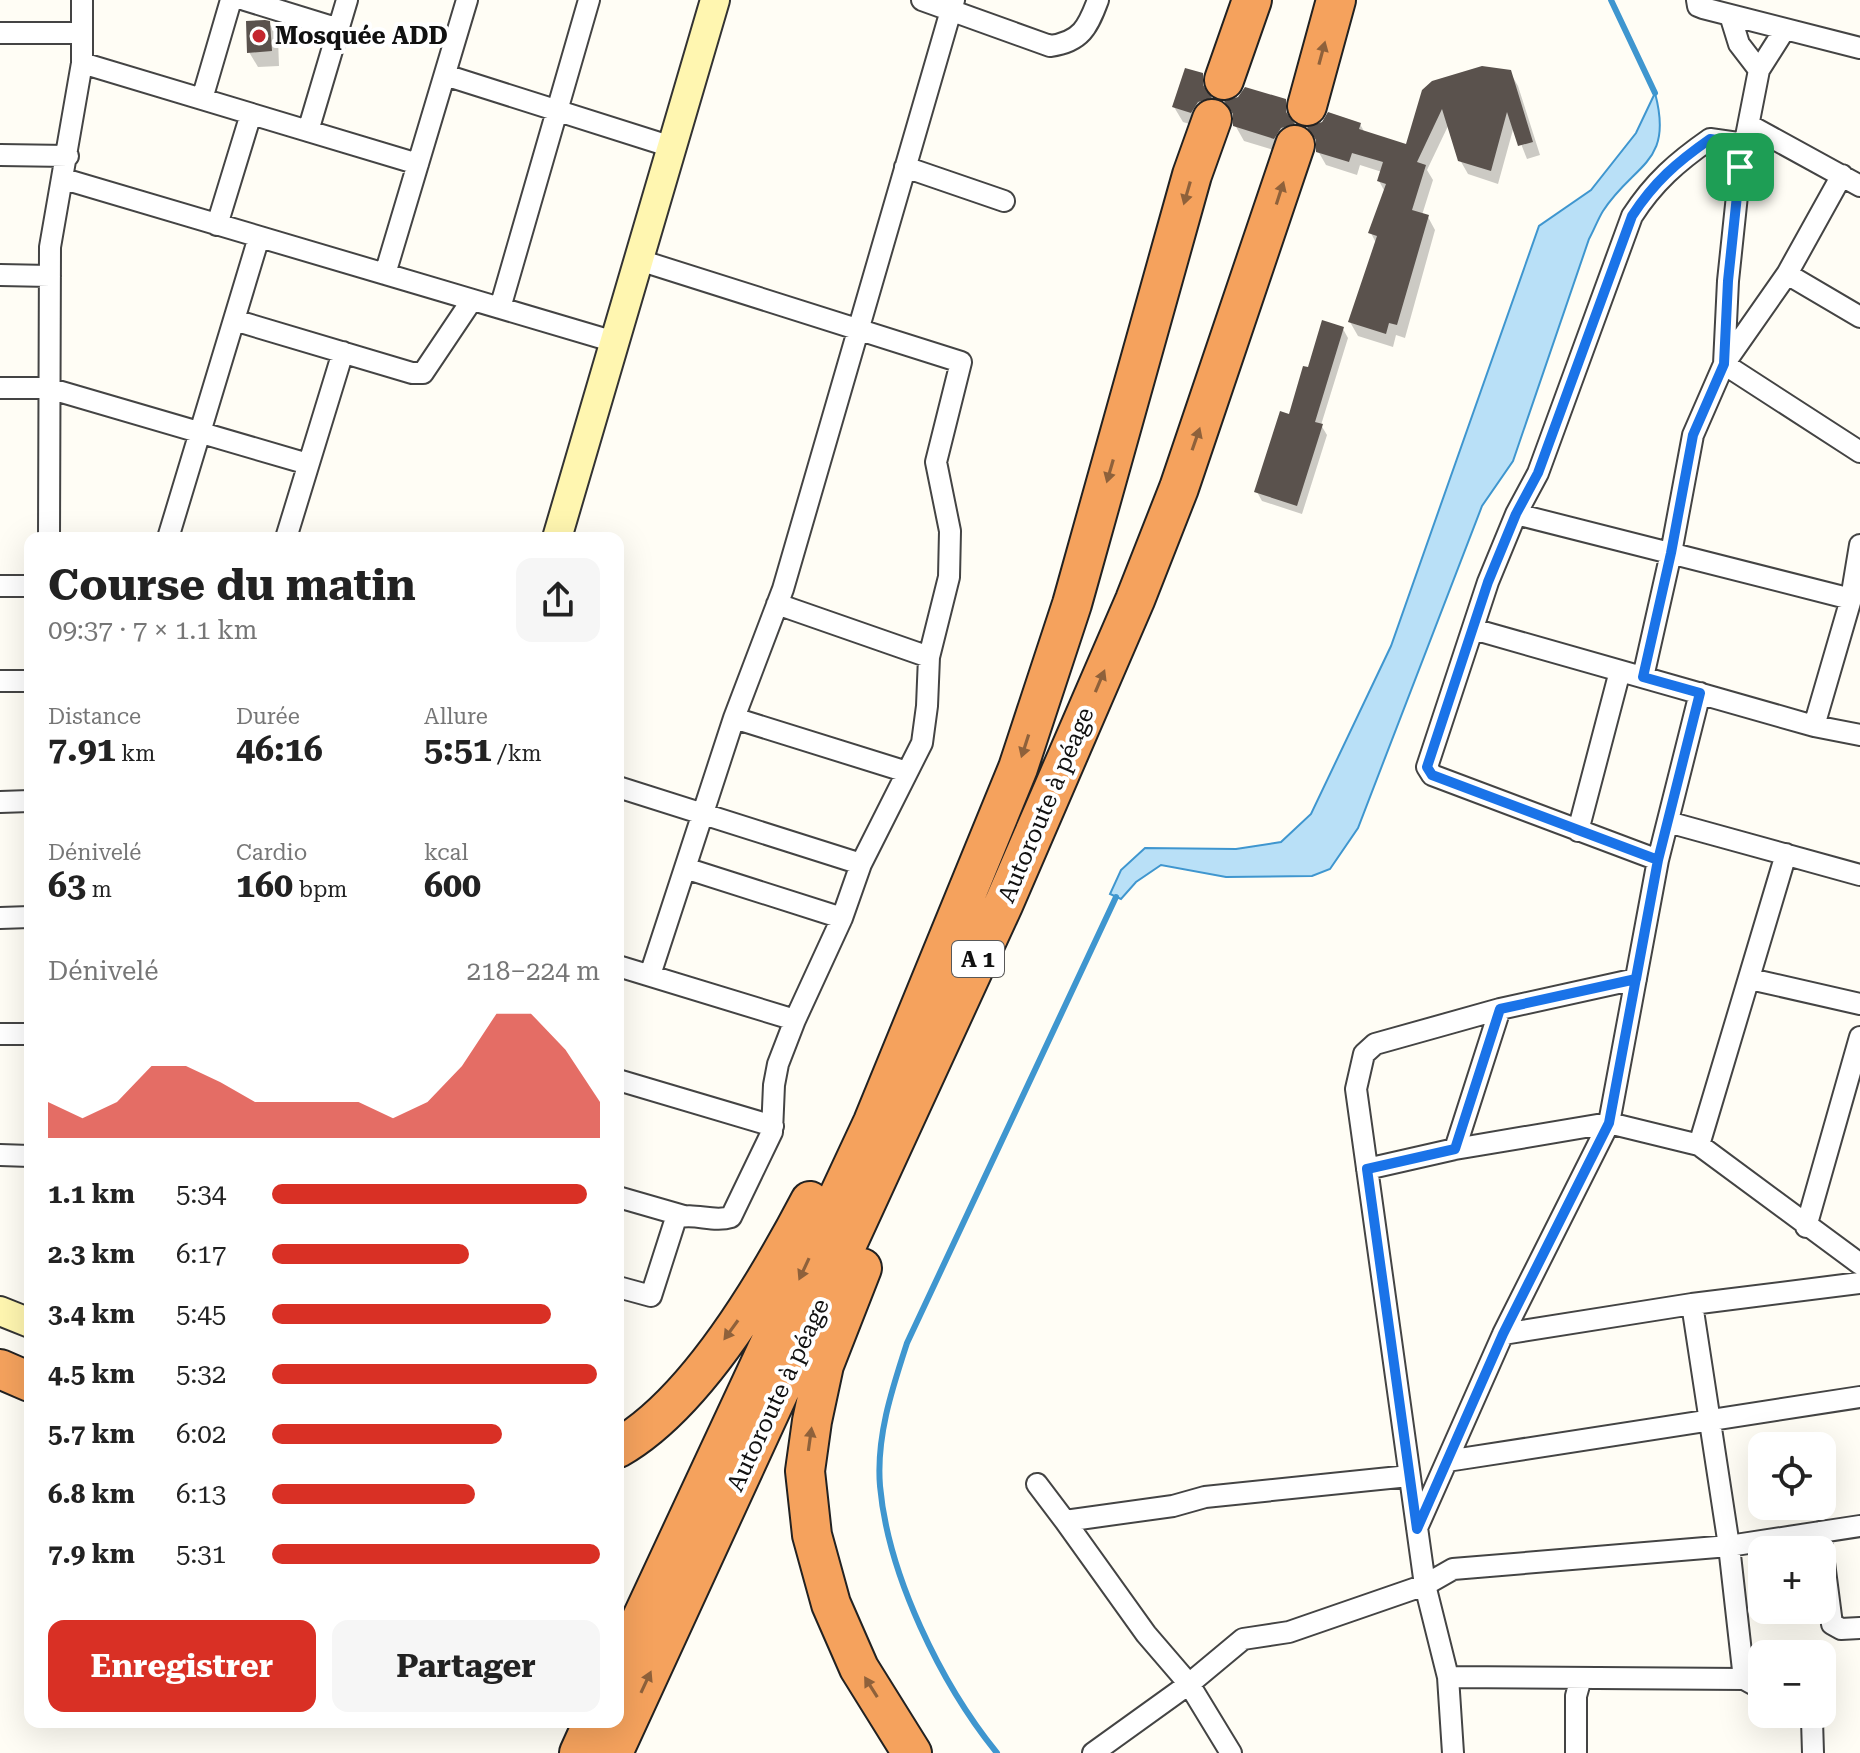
<!DOCTYPE html>
<html lang="fr">
<head>
<meta charset="utf-8">
<style>
	:root { --surface:#fff; --page:#f6f6f6; --text:#222; --muted:#767676; --accent:#d93025 }
	body { margin:0; font-family:"Roboto Serif",serif; background:var(--page); color:var(--text); height:100vh; display:flex; flex-direction:column; font-size:30px; white-space:nowrap }
	* { box-sizing:border-box; margin:0 }
	p { font-size:26px; color:var(--muted) }
	.icon { flex:none; width:44px; height:44px; fill:none; stroke:currentColor; stroke-width:2; stroke-linecap:round; stroke-linejoin:round }
	.map { position:relative; flex:1; overflow:hidden }
	.side { position:absolute; left:24px; top:532px; width:600px; height:1196px; display:flex; flex-direction:column; background:var(--surface); border-radius:16px; box-shadow:0 8px 32px #0002 }
	.side>* { flex:none }
	.tools { position:absolute; left:1748px; top:1432px; display:grid; gap:16px }
	.tools a { display:grid; place-items:center; width:88px; height:88px; border-radius:16px; background:var(--surface); box-shadow:0 8px 32px #0002; font-size:40px }
	.pin { position:absolute; display:grid; place-items:center; width:68px; height:68px; color:#fff; margin:-34px; border-radius:16px; box-shadow:0 4px 12px #0006 }
	.round { display:grid; place-items:center; flex:none; width:84px; height:84px; border-radius:16px; background:var(--page) }
	.headline { display:flex; align-items:center; justify-content:space-between; height:136px; padding:0 24px }
	h1 { font-size:44px; font-weight:700; line-height:60px }
	.figures { display:grid; grid-template-columns:repeat(3,1fr); gap:12px; height:136px; padding:8px 24px }
	.figures div { display:grid; align-content:center }
	.figures b { font-size:34px; font-weight:700 }
	.figures small { font-size:22px; font-weight:400 }
	.figures p { font-size:22px }
	.chart { height:224px; padding:16px 24px }
	.chart p { display:flex; justify-content:space-between }
	.chart svg { width:100%; height:144px; margin-top:8px; fill:var(--accent); opacity:.7 }
	.cta { display:flex; gap:16px; margin-top:auto; padding:16px 24px }
	.cta a { flex:1; height:92px; border-radius:16px; background:var(--accent); color:#fff; font-size:32px; font-weight:700; line-height:92px; text-align:center }
	.cta a+a { background:var(--page); color:var(--text) }
	ul { padding:0 24px; list-style:none; font-size:26px }
	li { display:grid; grid-template-columns:128px 96px 1fr; align-items:center; height:60px }
	li i { height:20px; border-radius:10px; background:var(--accent) }
	.map>svg:first-child { display:block }
</style>
</head>
<body>
<div class="map">
<svg width="1860" height="1753" viewBox="0 0 1860 1753">
	<rect width="100%" height="100%" fill="#fffdf5"/>
	<path fill="#b9e0f7" stroke="#3f96cf" stroke-width="2" d="M 1655,93 C 1674,164 1634,163 1603,211 C 1598,219 1594,230 1589,239 L 1513,461 L 1482,506 L 1358,828 L 1330,869 L 1312,876 L 1226,877 L 1161,865 L 1136,882 L 1121,899 L 1110,894 L 1121,870 L 1145,848 L 1236,849 L 1281,842 L 1311,814 L 1391,646 L 1539,226 L 1591,190 L 1636,133 Z"/>
	<path fill="#0003" d="M 269,23 L 278,38 L 279,66 L 258,67 L 249,52 Z
		M 1510,72 L 1518,86 L 1540,155 L 1527,159 L 1514,126 L 1498,184 L 1468,174 L 1460,160 L 1449,124 L 1427,170 L 1433,180 L 1422,215 L 1428,217 L 1435,230 L 1405,338 L 1396,335 L 1393,347 L 1358,336 L 1350,322 L 1376,243 L 1371,233 L 1385,192 L 1379,181 L 1382,172 L 1360,165 L 1357,175 L 1326,165 L 1318,151 L 1360,124 L 1365,133 L 1408,147 L 1424,92 Z
		M 1202,75 L 1218,113 L 1199,127 L 1183,122 L 1174,107 Z
		M 1285,101 L 1301,139 L 1283,153 L 1244,141 L 1235,125 Z
		M 1343,329 L 1348,338 L 1321,425 L 1327,435 L 1302,514 L 1262,501 L 1257,492 L 1309,370 Z"/>
	<g fill="none" stroke-linecap="round" stroke-linejoin="round">
		<path stroke="#3f96cf" stroke-width="6" d="M 1611,0 L 1655,93
			M 997,1753 C 941,1684 888,1575 880,1486 C 876,1437 892,1389 907,1343 L 1116,897"/>
	</g>
	<path fill="#5a524d" d="M 265,20 L 270,21 L 272,51 L 247,53 L 246,21 Z
		M 1482,66 L 1511,70 L 1533,142 L 1518,146 L 1507,112 L 1491,171 L 1458,161 L 1442,109 L 1417,162 L 1426,165 L 1412,210 L 1429,215 L 1397,325 L 1389,323 L 1386,334 L 1348,322 L 1377,236 L 1368,233 L 1386,184 L 1377,181 L 1383,162 L 1352,153 L 1349,162 L 1316,152 L 1316,140 L 1307,127 L 1322,122 L 1328,112 L 1361,123 L 1359,129 L 1406,144 L 1422,90 L 1432,81 Z
		M 1185,68 L 1203,73 L 1203,85 L 1212,98 L 1198,102 L 1191,113 L 1172,107 Z
		M 1245,87 L 1286,99 L 1286,112 L 1295,124 L 1281,128 L 1274,139 L 1233,126 L 1233,114 L 1224,101 L 1238,97 Z
		M 1322,320 L 1344,327 L 1315,422 L 1323,424 L 1297,506 L 1254,492 L 1280,411 L 1289,414 L 1303,366 L 1308,367 Z"/>
	<g fill="none" stroke-linecap="round" stroke-linejoin="round">
		<defs>
			<path id="street" d="M 245,0 L 339,29
				M 922,0 L 1050,46 C 1081,42 1088,27 1098,0
				M 1697,0 L 1698,6 L 1703,8 L 1860,48
				M 0,33 L 82,33
				M 82,63 L 418,164
				M 1759,70 L 1785,29
				M 445,75 L 672,147
				M 202,99 L 231,0
				M 1749,125 L 1860,186
				M 308,131 L 347,0
				M 0,155 L 68,156
				M 905,167 L 1004,201
				M 64,179 L 615,342
				M 217,225 L 251,114
				M 385,274 L 467,0
				M 1787,274 L 1842,175
				M 0,275 L 50,276
				M 500,308 L 589,0
				M 1860,317 L 1787,274 L 1724,364 L 1860,452
				M 234,320 L 412,373 L 423,373 L 472,300
				M 0,388 L 48,388 L 308,464
				M 1516,514 L 1851,599
				M 49,538 L 50,247 L 82,63 L 82,0
				M 168,538 L 259,237
				M 286,538 L 343,352
				M 0,586 L 30,586
				M 777,604 L 929,657
				M 1473,629 L 1814,726 L 1860,735
				M 1643,677 L 1671,553 L 1693,435 L 1724,364 L 1728,281 L 1740,167 L 1759,70 L 1739,44 L 1730,15
				M 0,681 L 30,681
				M 734,718 L 907,772
				M 1814,726 L 1851,599 L 1860,545
				M 618,787 L 861,864
				M 0,802 L 30,801
				M 1668,822 L 1860,875
				M 1578,831 L 1620,671
				M 1658,860 L 1432,775 L 1427,767 L 1488,582 L 1516,514 L 1538,473 L 1632,216 C 1654,182 1677,162 1710,139 L 1745,144
				M 685,868 L 842,918
				M 0,918 L 30,917
				M 618,966 L 795,1020
				M 650,975 L 734,718 L 783,589 L 954,0
				M 1636,979 L 1500,1009 L 1375,1044 L 1364,1054 L 1356,1089 L 1425,1585 L 1448,1677 L 1744,1679
				M 1750,979 L 1860,1004
				M 0,1034 L 30,1034
				M 618,1080 L 773,1126
				M 1699,1145 L 1786,854
				M 1455,1149 L 1500,1009
				M 0,1155 L 30,1156
				M 1367,1169 L 1455,1149 L 1609,1123 L 1699,1145 L 1860,1264
				M 618,1197 L 684,1216
				M 1806,1227 L 1860,1037
				M 618,1287 L 651,1296 L 676,1218 C 694,1212 713,1223 731,1217 L 772,1132 L 774,1085 L 778,1064 L 795,1020 L 842,918 L 861,864 L 922,743 L 927,706 L 929,657 L 949,577 L 950,531 L 936,462 L 961,362 L 639,260
				M 1692,1304 L 1729,1546 L 1744,1679 L 1762,1689
				M 1503,1334 L 1692,1304 L 1860,1283
				M 1447,1461 L 1860,1397
				M 1409,1476 L 1205,1497 L 1173,1506 L 1065,1521 L 1146,1634 L 1189,1684 L 1243,1639 L 1289,1632 L 1425,1585 L 1453,1569 L 1729,1546 L 1860,1526
				M 1037,1484 L 1065,1521
				M 1417,1528 L 1503,1334 L 1609,1123 L 1658,860 L 1700,693
				M 1820,1532 L 1832,1624 L 1841,1629 L 1860,1628
				M 1448,1677 L 1453,1753
				M 1808,1714 L 1812,1720 L 1813,1753
				M 1093,1753 L 1189,1684 L 1231,1753
				M 1576,1753 L 1576,1696 L 1581,1678"/>
			<path id="secondary" d="M 557,538 L 715,0
				M 0,1311 L 30,1323"/>
			<path id="highway" d="M 1224,80 L 1252,0
				M 1307,106 L 1336,0
				M 862,1268 L 824,1365 L 812,1421 L 805,1471 L 812,1535 L 831,1604 L 859,1668 L 912,1753
				M 0,1369 L 30,1382
				M 618,1448 C 697,1403 768,1281 810,1201
				M 618,1669 L 873,1122 L 1018,768 L 1072,604 L 1192,175 L 1212,119
				M 579,1753 L 593,1722
				M 613,1753 L 1004,903 L 1135,600 L 1179,488 L 1295,145"/>
		</defs>
		<use href="#street" stroke="#444" stroke-width="24"/>
		<use href="#secondary" stroke="#333" stroke-width="32"/>
		<use href="#highway" stroke="#222" stroke-width="42"/>
		<use href="#street" stroke="#fff" stroke-width="20"/>
		<use href="#secondary" stroke="#fff6b0" stroke-width="28"/>
		<use href="#highway" stroke="#f5a25d" stroke-width="38"/>
	</g>
	<defs><path id="oneway-solid" d="M-6-.8H1V-3.2L6.5 0L1 3.2V.8H-6Z" transform="scale(2)"/></defs>
	<g fill="#8e613b">
		<use href="#oneway-solid" transform="translate(1322 53) rotate(-75)"/>
		<use href="#oneway-solid" transform="translate(1187 193) rotate(106)"/>
		<use href="#oneway-solid" transform="translate(1280 193) rotate(-72)"/>
		<use href="#oneway-solid" transform="translate(1196 439) rotate(-71)"/>
		<use href="#oneway-solid" transform="translate(1110 471) rotate(106)"/>
		<use href="#oneway-solid" transform="translate(1100 681) rotate(-67)"/>
		<use href="#oneway-solid" transform="translate(1025 746) rotate(108)"/>
		<use href="#oneway-solid" transform="translate(804 1269) rotate(115)"/>
		<use href="#oneway-solid" transform="translate(731 1330) rotate(126)"/>
		<use href="#oneway-solid" transform="translate(810 1439) rotate(-82)"/>
		<use href="#oneway-solid" transform="translate(646 1682) rotate(-65)"/>
		<use href="#oneway-solid" transform="translate(871 1687) rotate(-122)"/>
	</g>
	<g fill="none" stroke-linecap="round" stroke-linejoin="round">
		<defs>
			<path id="route" d="M 1740,167 L 1728,281 L 1724,364 L 1693,435 L 1671,553 L 1643,677 L 1700,693 L 1658,860 L 1609,1123 L 1503,1334 L 1417,1529 L 1367,1169 L 1455,1149 L 1500,1009 L 1636,979 L 1658,860 L 1432,775 L 1427,767 L 1488,582 L 1516,514 L 1538,473 L 1632,216 C 1654,182 1677,162 1710,139 L 1745,144 L 1740,167"/>
		</defs>
		<use href="#route" stroke="#fff" stroke-width="16"/>
		<use href="#route" stroke="#1a73e8" stroke-width="10"/>
	</g>
	<circle fill="#c4262e" stroke="#fff" stroke-width="3" cx="259" cy="36" r="8"/>
	<g text-anchor="middle" dominant-baseline="central" stroke-width="8" stroke-linejoin="round" paint-order="stroke">
		<rect fill="#fff" stroke="#585858" stroke-width="2" x="952" y="941" width="52" height="36" rx="6"/>
		<g font-size="22" font-weight="bold" fill="#111">
			<text x="978" y="959">A 1</text>
		</g>
		<g font-size="24" font-weight="bold" fill="#111" stroke="#fff" text-anchor="start">
			<text x="275" y="36">Mosquée ADD</text>
		</g>
		<g font-size="24" fill="#111" stroke="#fff">
			<text transform="translate(1046 805) rotate(-67)">Autoroute à péage</text>
			<text transform="translate(778 1395) rotate(-65)">Autoroute à péage</text>
		</g>
	</g>
</svg>
<div class="tools">
<a><svg class="icon" aria-label="locate" viewBox="0 0 24 24"><circle cx="12" cy="12" r="6"/><path d="M12 2v4M12 18v4M2 12h4M18 12h4"/></svg></a>
<a>+</a>
<a>−</a>
</div>
<div class="pin" style="left:1740px;top:167px;background:#1e9e55"><svg class="icon" aria-label="arrive" viewBox="0 0 24 24"><path d="M6 21V4h12l-3 4 3 4H6"/></svg></div>
<section class="side">
<div class="headline"><div><h1>Course du matin</h1><p>09:37 · 7 × 1.1 km</p></div><a class="round"><svg class="icon" aria-label="share" viewBox="0 0 24 24"><path d="M12 15V3M7 8l5-5 5 5M5 13v7h14v-7"/></svg></a></div>
<div class="figures">
<div><p>Distance</p><b>7.91<small> km</small></b></div>
<div><p>Durée</p><b>46:16</b></div>
<div><p>Allure</p><b>5:51<small> /km</small></b></div>
</div>
<div class="figures">
<div><p>Dénivelé</p><b>63<small> m</small></b></div>
<div><p>Cardio</p><b>160<small> bpm</small></b></div>
<div><p>kcal</p><b>600</b></div>
</div>
<div class="chart"><p><span>Dénivelé</span>218–224 m</p>
<svg viewBox="0 0 160 44" preserveAspectRatio="none"><path d="M0 44V33L10 38L20 33L30 22L40 22L50 27L60 33L70 33L80 33L90 33L100 38L110 33L120 22L130 6L140 6L150 17L160 33V44z"/></svg>
</div>
<ul>
<li><b>1.1 km</b>5:34<i style="width:96%"></i></li>
<li><b>2.3 km</b>6:17<i style="width:60%"></i></li>
<li><b>3.4 km</b>5:45<i style="width:85%"></i></li>
<li><b>4.5 km</b>5:32<i style="width:99%"></i></li>
<li><b>5.7 km</b>6:02<i style="width:70%"></i></li>
<li><b>6.8 km</b>6:13<i style="width:62%"></i></li>
<li><b>7.9 km</b>5:31<i style="width:100%"></i></li>
</ul>
<div class="cta"><a>Enregistrer</a><a>Partager</a></div>
</section>
</div>
</body>
</html>
